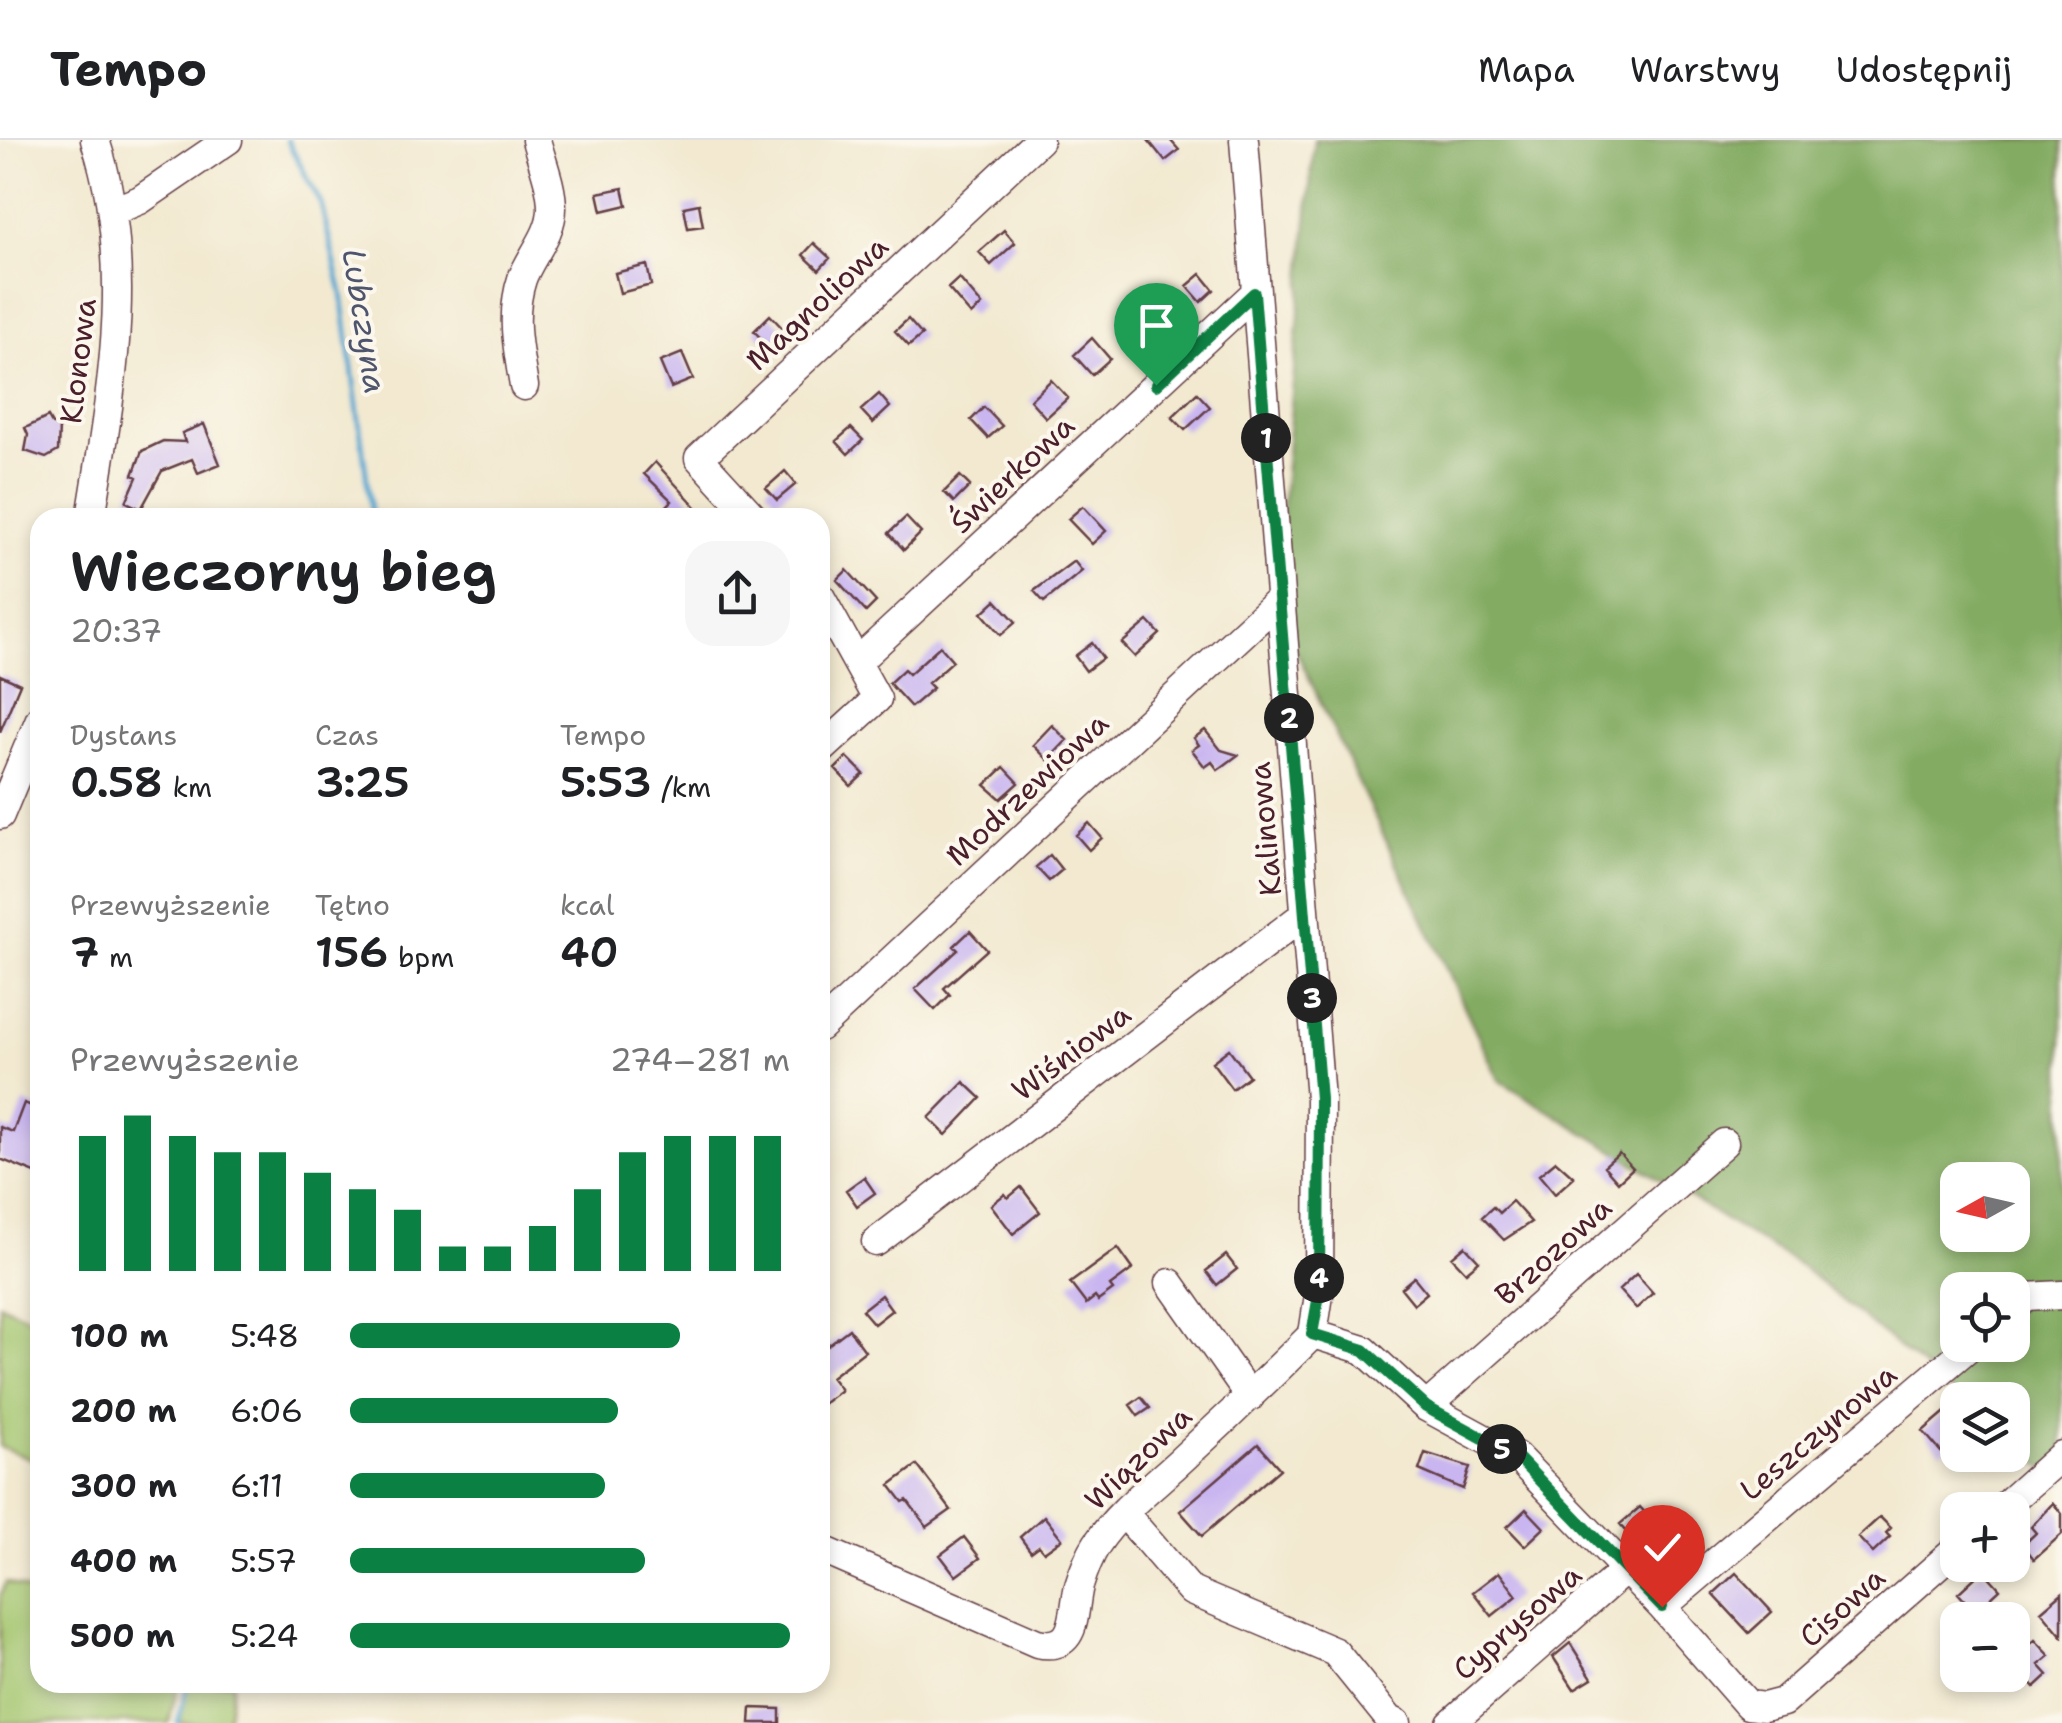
<!DOCTYPE html>
<html lang="pl">
<head>
<meta charset="utf-8">
<style>
	:root { --surface:#fff; --page:#f6f6f6; --text:#202124; --muted:#757577; --line:#e0e0e0; --accent:#0b8043 }
	body { margin:0; font-family:"Shantell Sans",sans-serif; background:var(--page); color:var(--text); height:100vh; display:flex; flex-direction:column; font-size:38px; white-space:nowrap }
	* { box-sizing:border-box; margin:0 }
	p { font-size:32px; color:var(--muted) }
	.icon { flex:none; width:55px; height:55px; fill:none; stroke:currentColor; stroke-width:2; stroke-linecap:round; stroke-linejoin:round }
	.map { position:relative; flex:1; overflow:hidden }
	.drawer { position:absolute; left:30px; top:368px; width:800px; height:1185px; display:flex; flex-direction:column; background:var(--surface); border-radius:30px; box-shadow:0 5px 15px #0003 }
	.drawer>* { flex:none }
	.needle { width:65px; rotate:262deg }
	.fabs { position:absolute; left:1940px; top:1022px; display:grid; gap:20px }
	.fabs a { display:grid; place-items:center; width:90px; height:90px; border-radius:20px; background:var(--surface); box-shadow:0 5px 15px #0003; font-size:50px }
	.pin { position:absolute; display:grid; place-items:center; width:85px; height:85px; color:#fff; margin:-102px -42px; border-radius:50% 50% 50% 0; rotate:-45deg; box-shadow:0 0 10px #0007 }
	.pin .icon { rotate:45deg }
	.km { position:absolute; width:50px; height:50px; margin:-25px; border-radius:50%; background:#222; color:#fff; font-size:28px; line-height:50px; text-align:center }
	.round { display:grid; place-items:center; flex:none; width:105px; height:105px; border-radius:30px; background:var(--page) }
	.summary { display:flex; align-items:center; justify-content:space-between; height:170px; padding:0 40px }
	h1 { font-size:55px; font-weight:600; line-height:75px }
	.figures { display:grid; grid-template-columns:repeat(3,1fr); gap:15px; height:170px; padding:10px 40px }
	.figures div { display:grid; align-content:center }
	.figures b { font-size:42px; font-weight:600 }
	.figures small { font-size:28px; font-weight:400 }
	.figures p { font-size:28px }
	.chart { height:280px; padding:20px 40px }
	.chart p { display:flex; justify-content:space-between }
	.chart svg { width:100%; height:180px; margin-top:10px; stroke:var(--accent); stroke-width:6 }
	ul { padding:0 40px; list-style:none; font-size:32px }
	li { display:grid; grid-template-columns:160px 120px 1fr; align-items:center; height:75px }
	li i { height:25px; border-radius:12px; background:var(--accent) }
	header { display:flex; align-items:center; gap:60px; box-sizing:border-box; height:140px; padding:0 50px; background:var(--surface); border-bottom:2px solid var(--line) }
	header strong { font-size:48px }
	nav { display:flex; gap:55px; margin-inline-start:auto; font-size:35px }
	.map>svg:first-child { display:block }
</style>
</head>
<body>
<header>
<strong>Tempo</strong>
<nav><a>Mapa</a><a>Warstwy</a><a>Udostępnij</a></nav>
</header>
<div class="map">
<svg width="2062" height="1583" viewBox="0 0 2062 1583">
	<rect width="100%" height="100%" fill="#fbf7ec"/>
	<filter id="ink" filterUnits="userSpaceOnUse"><feTurbulence type="fractalNoise" baseFrequency=".01" numOctaves="2"/><feDisplacementMap in="SourceGraphic" scale="20" xChannelSelector="R" yChannelSelector="G"/><feConvolveMatrix kernelMatrix="1 2 1 2 8 2 1 2 1" color-interpolation-filters="sRGB"/></filter>
	<filter id="wash" filterUnits="userSpaceOnUse"><feTurbulence type="fractalNoise" baseFrequency=".0048" numOctaves="4" result="noise"/><feDisplacementMap in="SourceGraphic" scale="40" xChannelSelector="R" yChannelSelector="G"/><feGaussianBlur stdDeviation="2.25" result="paint"/><feColorMatrix in="noise" values="0 0 0 0 0 0 0 0 0 0 0 0 0 0 0 0 0 1.4 0 .05"/><feComposite in="paint" operator="in"/></filter>
	<g filter="url(#wash)">
		<rect width="100%" height="100%" fill="#f2e9d0"/>
		<path fill="#a4c66f" stroke="#77724d" stroke-width="2.5" d="M 0,1164 L 40,1182 L 40,1322 L 0,1307 Z
			M 6,1442 L 40,1455 L 40,1542 L 178,1543 L 169,1583 L 0,1583 L 0,1456 Z
			M 188,1543 L 233,1543 L 227,1583 L 180,1583 Z"/>
		<path fill="#83ab62" stroke="#666546" stroke-width="2.5" fill-rule="evenodd" d="M 1314,0 L 2062,0 L 2062,1343 L 2013,1302 L 2012,1260 L 1962,1260 L 1803,1128 L 1499,940 L 1274,464 ZM 1958,1040 L 2012,1040 L 2012,1095 L 1958,1095 ZM 1958,1150 L 2012,1150 L 2012,1205 L 1958,1205 Z"/>
		<g fill="none" stroke-linecap="round" stroke-linejoin="round">
			<path stroke="#55a6d0" stroke-width="5" d="M 287,0 L 321,64 L 342,153 L 372,378
				M 178,1583 L 188,1542"/>
		</g>
		<g id="blocks">
			<path fill="#c9b6f0" d="M 1148,0 L 1170,0 L 1179,10 L 1165,21 Z
				M 623,48 L 627,65 L 602,71 L 598,53 Z
				M 699,64 L 703,86 L 688,88 L 684,67 Z
				M 1004,90 L 1015,103 L 991,125 L 979,112 Z
				M 814,103 L 830,118 L 819,130 L 803,115 Z
				M 647,125 L 651,145 L 620,153 L 615,133 Z
				M 1201,134 L 1214,150 L 1201,162 L 1187,146 Z
				M 959,138 L 982,165 L 971,175 L 948,148 Z
				M 1138,156 L 1149,167 L 1145,171 L 1154,180 L 1142,191 L 1123,170 Z
				M 770,175 L 788,194 L 771,209 L 754,191 Z
				M 908,179 L 922,195 L 909,206 L 895,191 Z
				M 1092,198 L 1110,219 L 1092,235 L 1074,215 Z
				M 682,213 L 693,239 L 671,248 L 660,222 Z
				M 1051,240 L 1068,258 L 1046,278 L 1030,260 Z
				M 1197,253 L 1210,267 L 1185,290 L 1172,277 Z
				M 879,254 L 890,267 L 873,283 L 861,270 Z
				M 984,267 L 1002,286 L 988,298 L 971,280 Z
				M 48,277 L 52,284 L 59,286 L 58,311 L 46,318 L 25,311 L 28,295 L 25,288 Z
				M 204,284 L 220,324 L 198,333 L 192,319 L 162,331 L 141,369 L 126,362 L 137,337 L 133,335 L 142,311 L 163,301 L 185,302 L 182,293 Z
				M 851,288 L 863,300 L 848,314 L 836,301 Z
				M 655,322 L 689,359 L 706,378 L 655,378 L 672,361 L 644,334 Z
				M 785,331 L 796,344 L 777,360 L 766,348 Z
				M 960,336 L 970,346 L 954,362 L 944,352 Z
				M 1083,366 L 1106,391 L 1092,404 L 1068,379 Z
				M 906,377 L 921,393 L 904,410 L 889,393 Z
				M 1074,421 L 1082,431 L 1044,462 L 1034,451 Z
				M 847,430 L 876,462 L 866,472 L 837,440 Z
				M 996,460 L 1016,482 L 1001,495 L 982,473 Z
				M 1148,481 L 1160,494 L 1135,517 L 1122,503 Z
				M 1092,503 L 1103,518 L 1086,531 L 1075,516 Z
				M 940,506 L 953,521 L 928,543 L 933,548 L 911,567 L 889,543 L 904,529 L 909,534 Z
				M 0,535 L 20,544 L 0,592 Z
				M 1052,585 L 1067,600 L 1048,620 L 1033,605 Z
				M 1205,590 L 1221,610 L 1238,615 L 1218,630 L 1212,622 L 1205,627 L 1192,610 L 1199,605 L 1194,598 Z
				M 847,617 L 864,634 L 851,646 L 835,629 Z
				M 1004,627 L 1019,643 L 1001,659 L 985,645 Z
				M 1089,683 L 1102,698 L 1089,710 L 1076,695 Z
				M 1050,715 L 1062,730 L 1049,741 L 1036,727 Z
				M 970,791 L 987,810 L 944,848 L 950,855 L 935,870 L 915,849 L 958,810 L 954,806 Z
				M 1229,909 L 1249,936 L 1232,949 L 1212,922 Z
				M 964,942 L 981,958 L 946,995 L 929,978 Z
				M 24,963 L 40,969 L 40,1035 L 0,1019 L 0,987 L 13,992 Z
				M 1619,1013 L 1633,1028 L 1618,1042 L 1604,1026 Z
				M 1556,1021 L 1574,1037 L 1555,1054 L 1539,1035 Z
				M 864,1037 L 875,1053 L 857,1066 L 846,1050 Z
				M 1021,1047 L 1040,1072 L 1013,1094 L 991,1065 L 1005,1054 L 1008,1058 Z
				M 1512,1061 L 1531,1082 L 1504,1100 L 1482,1077 L 1493,1067 L 1499,1073 Z
				M 1465,1106 L 1479,1121 L 1466,1132 L 1452,1117 Z
				M 1118,1108 L 1133,1129 L 1110,1146 L 1113,1150 L 1098,1161 L 1095,1157 L 1086,1164 L 1070,1143 Z
				M 1226,1115 L 1237,1129 L 1217,1145 L 1206,1131 Z
				M 1636,1134 L 1653,1153 L 1636,1169 L 1619,1150 Z
				M 1414,1137 L 1427,1153 L 1414,1164 L 1401,1148 Z
				M 881,1155 L 892,1170 L 874,1184 L 862,1170 Z
				M 849,1189 L 865,1211 L 831,1237 L 841,1250 L 820,1266 L 820,1211 Z
				M 1141,1257 L 1150,1268 L 1138,1276 L 1130,1265 Z
				M 1958,1261 L 1958,1298 L 1941,1312 L 1923,1291 Z
				M 1258,1304 L 1280,1329 L 1202,1396 L 1180,1371 Z
				M 1425,1313 L 1470,1327 L 1463,1349 L 1419,1330 Z
				M 917,1325 L 951,1370 L 927,1387 L 907,1360 L 903,1362 L 890,1345 Z
				M 2053,1363 L 2062,1374 L 2062,1394 L 2034,1419 L 2023,1405 L 2036,1393 L 2031,1387 Z
				M 1640,1367 L 1657,1386 L 1637,1403 L 1620,1384 Z
				M 1526,1369 L 1544,1388 L 1525,1406 L 1507,1387 Z
				M 1044,1376 L 1062,1399 L 1044,1412 L 1039,1406 L 1031,1412 L 1020,1397 Z
				M 1880,1377 L 1891,1388 L 1886,1393 L 1890,1397 L 1873,1413 L 1858,1397 Z
				M 964,1397 L 980,1418 L 956,1436 L 940,1415 Z
				M 1983,1430 L 2000,1449 L 1975,1472 L 1958,1453 Z
				M 1499,1432 L 1517,1456 L 1492,1476 L 1473,1452 Z
				M 1736,1433 L 1772,1472 L 1749,1493 L 1713,1454 Z
				M 2062,1453 L 2062,1496 L 2041,1471 Z
				M 2035,1500 L 2050,1516 L 2039,1525 L 2048,1535 L 2035,1547 L 2016,1525 L 2029,1514 L 2025,1509 Z
				M 1570,1503 L 1592,1538 L 1574,1549 L 1553,1517 Z
				M 751,1568 L 780,1569 L 780,1583 L 750,1583 Z"/>
		</g>
	</g>
	<g filter="url(#ink)">
		<use href="#blocks" fill-opacity="0" stroke="#633d44" stroke-width="2.5"/>
		<g fill="none" stroke-linecap="round" stroke-linejoin="round">
			<defs>
				<path id="minor" d="M 1244,0 L 1320,959 L 1319,1155 L 1313,1194
					M 113,71 L 140,60 L 228,0
					M 524,246 C 518,210 510,175 522,139 C 531,115 552,94 552,68 C 552,46 542,22 536,0
					M 91,378 C 111,252 136,124 95,0
					M 754,378 L 699,318 L 1039,0
					M 820,456 L 877,559 L 820,611
					M 858,521 L 1255,153
					M 0,675 L 40,579
					M 820,887 L 1279,460
					M 876,1102 L 1305,774
					M 1170,1143 L 1250,1257
					M 2012,1169 L 2027,1157 L 2062,1155
					M 1313,1194 L 1364,1210 L 1426,1267 L 1516,1316 L 1662,1467 L 1748,1565 L 1764,1567 L 1783,1562 L 1958,1408
					M 1426,1267 L 1724,1003
					M 2000,1370 L 2062,1315
					M 1124,1373 L 1191,1451 L 1335,1512 L 1390,1580 L 1397,1583
					M 823,1410 L 1037,1503 C 1079,1512 1072,1472 1079,1446 C 1083,1433 1090,1415 1097,1404 C 1118,1372 1152,1347 1179,1322 C 1225,1280 1269,1238 1313,1194
					M 1662,1467 L 1971,1205
					M 1451,1583 L 1625,1430"/>
			</defs>
			<use href="#minor" stroke="#633d44" stroke-width="31"/>
			<use href="#minor" stroke="#fff" stroke-width="28"/>
		</g>
	</g>
	<g fill="none" stroke-linecap="round" stroke-linejoin="round" filter="url(#ink)">
		<defs>
			<path id="route" d="M 1156,245 L 1254,153 L 1320,959 L 1319,1155 L 1312,1194 L 1364,1210 L 1426,1267 L 1516,1316 L 1662,1467"/>
		</defs>
		<use href="#route" stroke="#fff" stroke-width="20"/>
		<use href="#route" stroke="#0b8043" stroke-width="12"/>
	</g>
	<g text-anchor="middle" dominant-baseline="central" stroke-width="8" stroke-linejoin="round" paint-order="stroke">
		<g font-size="30" fill="#4a1f2b" stroke="#fbf7ec">
			<text transform="translate(817 163) rotate(-43)">Magnoliowa</text>
			<text transform="translate(78 221) rotate(-83)">Klonowa</text>
			<text transform="translate(1012 334) rotate(-43)">Świerkowa</text>
			<text transform="translate(1027 649) rotate(-43)">Modrzewiowa</text>
			<text transform="translate(1265 689) rotate(-95)">Kalinowa</text>
			<text transform="translate(1071 912) rotate(-37)">Wiśniowa</text>
			<text transform="translate(1553 1111) rotate(-42)">Brzozowa</text>
			<text transform="translate(1818 1292) rotate(-40)">Leszczynowa</text>
			<text transform="translate(1138 1318) rotate(-44)">Wiązowa</text>
			<text transform="translate(1842 1467) rotate(-42)">Cisowa</text>
			<text transform="translate(1517 1482) rotate(-41)">Cyprysowa</text>
		</g>
		<g font-size="32" font-style="italic" fill="#4e556d" stroke="#fbf7ec">
			<text transform="translate(365 181) rotate(81)">Lubczyna</text>
		</g>
	</g>
</svg>
<div class="fabs">
<a><svg class="needle" viewBox="-14 -14 28 28"><path d="M0-13l5 13h-10z" fill="#e53935"/><path d="M0 13l5-13h-10z" fill="#757577"/></svg></a>
<a><svg class="icon" aria-label="locate" viewBox="0 0 24 24"><circle cx="12" cy="12" r="6"/><path d="M12 2v4M12 18v4M2 12h4M18 12h4"/></svg></a>
<a><svg class="icon" aria-label="layers" viewBox="0 0 24 24"><path d="M12 4l9 5-9 5-9-5zM3 14l9 5 9-5"/></svg></a>
<a>+</a>
<a>−</a>
</div>
<div class="pin" style="left:1156px;top:245px;background:#1e9e55"><svg class="icon" aria-label="arrive" viewBox="0 0 24 24"><path d="M6 21V4h12l-3 4 3 4H6"/></svg></div>
<div class="pin" style="left:1662px;top:1467px;background:#d93025"><svg class="icon" aria-label="check" viewBox="0 0 24 24"><path d="M5 12l5 5 9-10"/></svg></div>
<b class="km" style="left:1266px;top:298px">1</b>
<b class="km" style="left:1289px;top:578px">2</b>
<b class="km" style="left:1312px;top:858px">3</b>
<b class="km" style="left:1319px;top:1138px">4</b>
<b class="km" style="left:1502px;top:1309px">5</b>
<section class="drawer">
<div class="summary"><div><h1>Wieczorny bieg</h1><p>20:37</p></div><a class="round"><svg class="icon" aria-label="share" viewBox="0 0 24 24"><path d="M12 15V3M7 8l5-5 5 5M5 13v7h14v-7"/></svg></a></div>
<div class="figures">
<div><p>Dystans</p><b>0.58<small> km</small></b></div>
<div><p>Czas</p><b>3:25</b></div>
<div><p>Tempo</p><b>5:53<small> /km</small></b></div>
</div>
<div class="figures">
<div><p>Przewyższenie</p><b>7<small> m</small></b></div>
<div><p>Tętno</p><b>156<small> bpm</small></b></div>
<div><p>kcal</p><b>40</b></div>
</div>
<div class="chart"><p><span>Przewyższenie</span>274–281 m</p>
<svg viewBox="0 0 160 44" preserveAspectRatio="none"><path d="M5 44V11M15 44V6M25 44V11M35 44V15M45 44V15M55 44V20M65 44V24M75 44V29M85 44V38M95 44V38M105 44V33M115 44V24M125 44V15M135 44V11M145 44V11M155 44V11"/></svg>
</div>
<ul>
<li><b>100 m</b>5:48<i style="width:75%"></i></li>
<li><b>200 m</b>6:06<i style="width:61%"></i></li>
<li><b>300 m</b>6:11<i style="width:58%"></i></li>
<li><b>400 m</b>5:57<i style="width:67%"></i></li>
<li><b>500 m</b>5:24<i style="width:100%"></i></li>
</ul>
</section>
</div>
</body>
</html>
